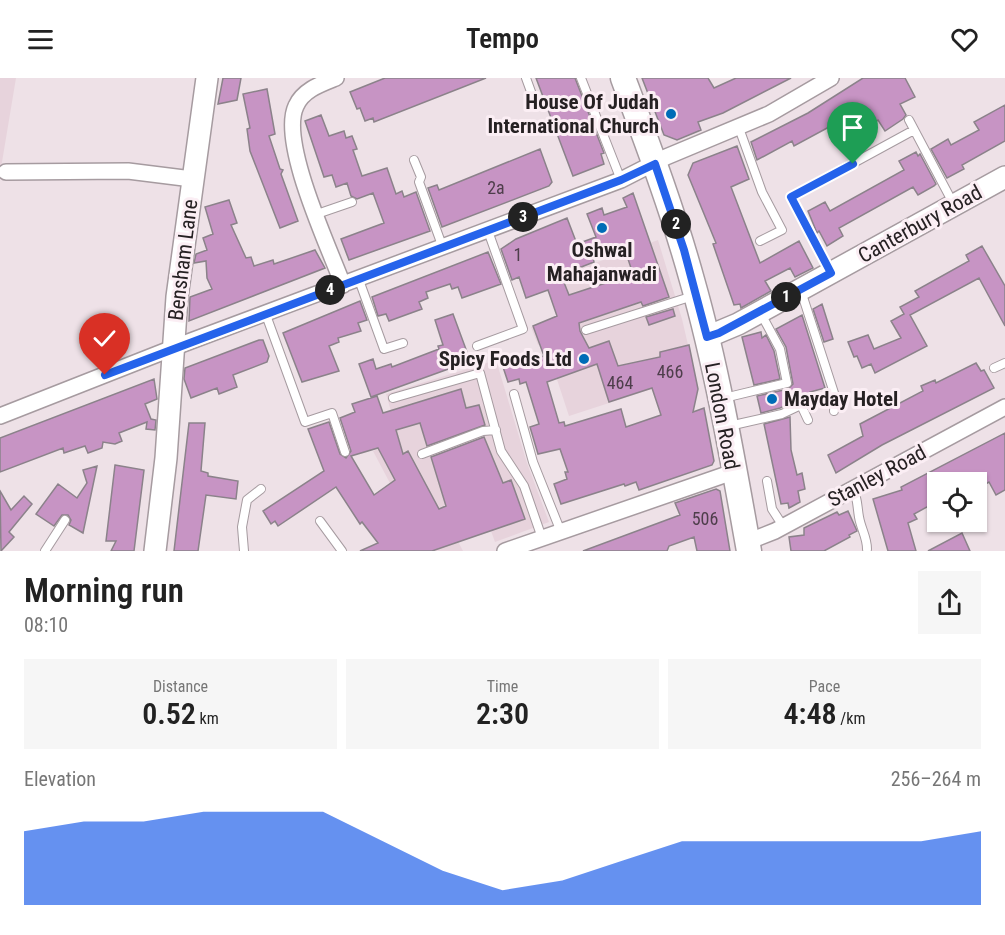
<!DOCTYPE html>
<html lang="en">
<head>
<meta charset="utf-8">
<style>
	:root { --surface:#fff; --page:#f6f6f6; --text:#222; --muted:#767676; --accent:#2563eb }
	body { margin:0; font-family:"Roboto Condensed",sans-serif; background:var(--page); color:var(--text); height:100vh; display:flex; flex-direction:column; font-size:22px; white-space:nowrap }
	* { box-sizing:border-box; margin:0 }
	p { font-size:20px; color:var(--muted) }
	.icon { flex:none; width:33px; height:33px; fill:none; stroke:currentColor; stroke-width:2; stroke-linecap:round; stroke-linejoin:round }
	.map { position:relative; height:473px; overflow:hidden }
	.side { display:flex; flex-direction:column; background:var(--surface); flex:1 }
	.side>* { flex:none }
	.tools { position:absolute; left:927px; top:394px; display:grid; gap:12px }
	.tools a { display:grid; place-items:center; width:60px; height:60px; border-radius:0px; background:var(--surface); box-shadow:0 2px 4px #0004; font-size:30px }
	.pin { position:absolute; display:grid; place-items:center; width:51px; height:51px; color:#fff; margin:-62px -26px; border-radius:50% 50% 50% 0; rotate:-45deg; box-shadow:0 0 6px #0007 }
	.pin .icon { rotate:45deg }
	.km { position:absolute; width:30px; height:30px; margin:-15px; border-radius:50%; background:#222; color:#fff; font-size:16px; line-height:30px; text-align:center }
	.round { display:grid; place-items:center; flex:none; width:63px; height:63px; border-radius:0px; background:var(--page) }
	.overview { display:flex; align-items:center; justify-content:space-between; height:102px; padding:0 24px }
	h1 { font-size:33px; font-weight:600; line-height:45px }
	.figures { display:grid; grid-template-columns:repeat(3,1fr); gap:9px; height:102px; padding:6px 24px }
	.figures div { display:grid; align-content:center; border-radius:0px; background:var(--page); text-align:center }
	.figures b { font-size:30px; font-weight:600 }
	.figures small { font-size:16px; font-weight:400 }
	.figures p { font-size:16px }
	.chart { height:168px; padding:12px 24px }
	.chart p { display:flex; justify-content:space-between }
	.chart svg { width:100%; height:108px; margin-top:6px; fill:var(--accent); opacity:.7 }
	header { display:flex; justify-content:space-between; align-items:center; height:78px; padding:0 24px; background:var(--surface); font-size:27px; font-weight:600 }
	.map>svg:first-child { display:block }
</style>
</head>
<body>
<header><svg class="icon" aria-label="menu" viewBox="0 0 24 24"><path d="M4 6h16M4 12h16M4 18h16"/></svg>Tempo<svg class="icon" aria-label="heart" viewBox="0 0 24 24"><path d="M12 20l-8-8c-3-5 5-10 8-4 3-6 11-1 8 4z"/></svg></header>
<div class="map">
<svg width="1005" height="473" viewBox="0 0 1005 473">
	<rect width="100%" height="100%" fill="#eee1e7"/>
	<path fill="#e7d3dc" d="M 0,0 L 16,0 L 0,96 Z
		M 658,162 L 682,241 L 695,297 L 569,338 L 545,265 L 538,267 L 531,249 L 575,233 L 562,197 Z
		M 496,282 L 527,385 L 549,444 L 495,464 L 478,417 L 441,431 L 463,473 L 418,473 L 410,443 L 373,373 L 400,364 L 386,316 Z"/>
	<path fill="#c794c4" stroke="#8b828a" stroke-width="1.5" fill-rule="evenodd" d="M 223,0 L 241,0 L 237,22 L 218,26 Z
		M 385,0 L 486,0 L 374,44 L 373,40 L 365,43 L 360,30 L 357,31 L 350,14 Z
		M 536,0 L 575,0 L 604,75 L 601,76 L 604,86 L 573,98 Z
		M 642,0 L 708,0 L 714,10 L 736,0 L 791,0 L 723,35 L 698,44 L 701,52 L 677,62 L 664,57 Z
		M 863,0 L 905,0 L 915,19 L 900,26 L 906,37 L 903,41 L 885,53 L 878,42 L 845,62 L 834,49 L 831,51 L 829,49 L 794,68 L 792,63 L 757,82 L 751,64 L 808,35 Z
		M 267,11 L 275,56 L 269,58 L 280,91 L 283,92 L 281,96 L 298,143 L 280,150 L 250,73 L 247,51 L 250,50 L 243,16 Z
		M 1005,27 L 1005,63 L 962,87 L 964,91 L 947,100 L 931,71 L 948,61 L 951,67 L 979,52 L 974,44 Z
		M 321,37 L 329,58 L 344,53 L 346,60 L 352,58 L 357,71 L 353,72 L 362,98 L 387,90 L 396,116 L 402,113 L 404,119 L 416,114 L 430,153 L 349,182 L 341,161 L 384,145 L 373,115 L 357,121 L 351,118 L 347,105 L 336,109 L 332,97 L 324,99 L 305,43 Z
		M 737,68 L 749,101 L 731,109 L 760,185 L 799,163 L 813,190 L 795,199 L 790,190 L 765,203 L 771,213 L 741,230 L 740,226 L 734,227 L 713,166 L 716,165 L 688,97 L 693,85 Z
		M 540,71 L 552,104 L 549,108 L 442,149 L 428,110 L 437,107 L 439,112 Z
		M 916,74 L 918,78 L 920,76 L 936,106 L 934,108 L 918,117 L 913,109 L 839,150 L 843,158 L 827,168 L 819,153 L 817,155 L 808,133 L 825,124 L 830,133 L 904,92 L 899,83 Z
		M 633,115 L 669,219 L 643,228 L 641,224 L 579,245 L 580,253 L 589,270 L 609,263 L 618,288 L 660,279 L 660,274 L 689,267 L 698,311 L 693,334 L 704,330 L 714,383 L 712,387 L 639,412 L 636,404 L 625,408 L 624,406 L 561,426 L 554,406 L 567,401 L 565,394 L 568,394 L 560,371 L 538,376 L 530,349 L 539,346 L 526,304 L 520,306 L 519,301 L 508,304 L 503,289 L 544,278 L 533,248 L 557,238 L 548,212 L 526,220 L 519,199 L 512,202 L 501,171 L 516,161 L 567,140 L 577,166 L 596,159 L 587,136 L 602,130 L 604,137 L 627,129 L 623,120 ZM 624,169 L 633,196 L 569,217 L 561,197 L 594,184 L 593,180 ZM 597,286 L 609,324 L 652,310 L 661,337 L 626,349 L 621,331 L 565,348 L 564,344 L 559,345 L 547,304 Z
		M 229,122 L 237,145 L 231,147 L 246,180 L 251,179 L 254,188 L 273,182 L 274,186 L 315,172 L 325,190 L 189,243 L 190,219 L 212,211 L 207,200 L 206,183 L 194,185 L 196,176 L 207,172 L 203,160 L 213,156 L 205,129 Z
		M 982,168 L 1005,208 L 1005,248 L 979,200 L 910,237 L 927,268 L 875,295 L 871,286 L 862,290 L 857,278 L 854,279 L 848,264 L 868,257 L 874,271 L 901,260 L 891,243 L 904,236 L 900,229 L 919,219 L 915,213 L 969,183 L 966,177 Z
		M 488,174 L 501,206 L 462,220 L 458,209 L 452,211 L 450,206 L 426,214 L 428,220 L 419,224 L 422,231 L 389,243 L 386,236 L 378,238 L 372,219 Z
		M 360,223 L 367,242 L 358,245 L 361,253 L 338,260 L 339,264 L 329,268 L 339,293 L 302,304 L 283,255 Z
		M 822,226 L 833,261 L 824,264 L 813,231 Z
		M 673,231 L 675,238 L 649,247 L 646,239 Z
		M 453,236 L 467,274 L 462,276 L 465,285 L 371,319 L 359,286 L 373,281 L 376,291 L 391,286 L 392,289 L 439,271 L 438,268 L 443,267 L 435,242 Z
		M 802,237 L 825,310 L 810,314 L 811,317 L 780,330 L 761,335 L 757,318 L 788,311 L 793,306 L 786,269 L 776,251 Z
		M 761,254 L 762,260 L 766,257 L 774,273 L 780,301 L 754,307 L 742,259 Z
		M 259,262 L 263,262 L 269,278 L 267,284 L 233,297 L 237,309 L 219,316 L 217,310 L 191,320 L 184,301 L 185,290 Z
		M 976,285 L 981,293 L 984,292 L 994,310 L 882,367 L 836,395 L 828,377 L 863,358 L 860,346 L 923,313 L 921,308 L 935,302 L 936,305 Z
		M 154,301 L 157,321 L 145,326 L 151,341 L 156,342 L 155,352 L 146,351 L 147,344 L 119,355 L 122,363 L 115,366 L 103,364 L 102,370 L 88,375 L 85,368 L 64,375 L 63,370 L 0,394 L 0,360 Z
		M 461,311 L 466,330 L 479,327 L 485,347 L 427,368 L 420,345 L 396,352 L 403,376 L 408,373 L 439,431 L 446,428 L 431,379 L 484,359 L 503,405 L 511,402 L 525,441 L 432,473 L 360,473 L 378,465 L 362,444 L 360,446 L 336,409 L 278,448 L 275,443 L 271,446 L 263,433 L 324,393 L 308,351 L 329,344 L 340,376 L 346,380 L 351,373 L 340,340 L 355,334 L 352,326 L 377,318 L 383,335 ZM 378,370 L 395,402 L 374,417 L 351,378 Z
		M 790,339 L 791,372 L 797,397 L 802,395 L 805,411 L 798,413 L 800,424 L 789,430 L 788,425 L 781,426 L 764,346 Z
		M 189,345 L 205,345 L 201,393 L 208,395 L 208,398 L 238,403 L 236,421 L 206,417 L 198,473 L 174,473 Z
		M 1005,355 L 1005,412 L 996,417 L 989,404 L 984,407 L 981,400 L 972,405 L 938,405 L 938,423 L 914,436 L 917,441 L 908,445 L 916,473 L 888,473 L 873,421 L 902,412 L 901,409 Z
		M 115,387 L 144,392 L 134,473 L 111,473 L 116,463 L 106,463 Z
		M 97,388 L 83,455 L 69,447 L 71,442 L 68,437 L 62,437 L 54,448 L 36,436 L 58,406 L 77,420 L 87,405 L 83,392 Z
		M 716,411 L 720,413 L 730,473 L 697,473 L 694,459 L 669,468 L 667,473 L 583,473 L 680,437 L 675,425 Z
		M 0,413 L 11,432 L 24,418 L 32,426 L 9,454 L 14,459 L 1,473 Z
		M 848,433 L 857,453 L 849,457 L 850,459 L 824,473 L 791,473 L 789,459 L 804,457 L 804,450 L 837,434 L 839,437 Z
		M 962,455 L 970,473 L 928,473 Z"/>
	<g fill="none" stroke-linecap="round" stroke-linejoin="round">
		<defs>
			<path id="lane" d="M 526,0 L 534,22
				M 581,0 L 621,102
				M 909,42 L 953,125
				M 739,50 L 762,114 L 782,152 L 760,163
				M 414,82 L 421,99 L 419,104 L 443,170
				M 317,136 L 352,124
				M 830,193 L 791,119 L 914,52
				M 359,202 L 384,271 L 403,265
				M 801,213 L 835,318 L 834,333
				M 266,237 L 305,344 L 332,335 L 345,374
				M 586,252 L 693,218
				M 477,268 L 523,251 L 488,153
				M 994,290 L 1005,285
				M 514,316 L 533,384 L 561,454
				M 393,320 L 480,295 L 501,373 L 524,408 L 542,460
				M 724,320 L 787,305 L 780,271 L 760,234
				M 729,348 L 782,336 L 801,327 L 808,342
				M 422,376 L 483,353 L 496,352
				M 767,403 L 772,431 L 783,448
				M 853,411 C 858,421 857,428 859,439 C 861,451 867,459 867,471
				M 320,443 L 342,473
				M 45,473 L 65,442
				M 244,473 L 242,449 L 247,422 L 261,411"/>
			<path id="street" d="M 336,0 C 321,6 303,12 296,28 C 279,64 329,169 343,207
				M 6,94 L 128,93 L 192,101
				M 0,338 L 183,266 L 621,102 L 666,79 L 769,36 L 831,0
				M 747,464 L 775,453 L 1005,329
				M 505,473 L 733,394"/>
			<path id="secondary" d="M 707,259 L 738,246 L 1005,99
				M 155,473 L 166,380 L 177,219 L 207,0"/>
			<path id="primary" d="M 623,0 C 648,67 673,133 692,202 C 717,290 733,383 749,473"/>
		</defs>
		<use href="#lane" stroke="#a69ba0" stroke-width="10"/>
		<use href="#street" stroke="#a69ba0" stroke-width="18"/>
		<use href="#secondary" stroke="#a69ba0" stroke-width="24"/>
		<use href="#primary" stroke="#a69ba0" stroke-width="27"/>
		<use href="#lane" stroke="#fff" stroke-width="8"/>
		<use href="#street" stroke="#fff" stroke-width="15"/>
		<use href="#secondary" stroke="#fff" stroke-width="21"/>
		<use href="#primary" stroke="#fff" stroke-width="24"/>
	</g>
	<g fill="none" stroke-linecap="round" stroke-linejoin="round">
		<defs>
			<path id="route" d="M 105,297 L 621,102 L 655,86 L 684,172 L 707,259 L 719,255 L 831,195 L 791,119 L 853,86"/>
		</defs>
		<use href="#route" stroke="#fff" stroke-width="12"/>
		<use href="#route" stroke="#2563eb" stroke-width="8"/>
	</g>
	<g fill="#006cb7" stroke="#fbeef4" stroke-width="2">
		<circle cx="671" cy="36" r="6"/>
		<circle cx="602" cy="150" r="6"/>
		<circle cx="584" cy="281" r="6"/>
		<circle cx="772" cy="321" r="6"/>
	</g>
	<g text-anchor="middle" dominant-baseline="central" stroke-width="6" stroke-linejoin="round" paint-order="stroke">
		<g font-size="18" fill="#4e3e4b">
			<text x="496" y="109">2a</text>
			<text x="518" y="176">1</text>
			<text x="670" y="293">466</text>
			<text x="620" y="304">464</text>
			<text x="705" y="440">506</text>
		</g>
		<g font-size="21" font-weight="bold" fill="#262123" stroke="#fbeef4" text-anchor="end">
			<text x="659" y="24">House Of Judah<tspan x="659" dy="24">International Church</tspan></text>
			<text x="602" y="172" text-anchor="middle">Oshwal<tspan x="602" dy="24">Mahajanwadi</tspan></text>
			<text x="572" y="281">Spicy Foods Ltd</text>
			<text x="784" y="321" text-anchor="start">Mayday Hotel</text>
		</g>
		<g font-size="21" fill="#262123" stroke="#fbeef4">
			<text transform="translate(920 146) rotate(-29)">Canterbury Road</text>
			<text transform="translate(183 182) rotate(-83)">Bensham Lane</text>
			<text transform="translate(722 338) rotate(79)">London Road</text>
			<text transform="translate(877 398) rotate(-28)">Stanley Road</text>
		</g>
	</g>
</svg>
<div class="tools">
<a><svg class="icon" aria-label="locate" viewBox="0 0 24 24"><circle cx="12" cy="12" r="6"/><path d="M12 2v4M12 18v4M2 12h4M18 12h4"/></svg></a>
</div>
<div class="pin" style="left:853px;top:86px;background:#1e9e55"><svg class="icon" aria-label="arrive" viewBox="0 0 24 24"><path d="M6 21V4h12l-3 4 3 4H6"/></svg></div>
<div class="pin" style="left:105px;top:297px;background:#d93025"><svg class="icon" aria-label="check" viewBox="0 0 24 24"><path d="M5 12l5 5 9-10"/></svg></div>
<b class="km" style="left:786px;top:219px">1</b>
<b class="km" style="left:676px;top:146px">2</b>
<b class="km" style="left:523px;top:139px">3</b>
<b class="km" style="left:330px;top:212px">4</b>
</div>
<section class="side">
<div class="overview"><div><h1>Morning run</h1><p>08:10</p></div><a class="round"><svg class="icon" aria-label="share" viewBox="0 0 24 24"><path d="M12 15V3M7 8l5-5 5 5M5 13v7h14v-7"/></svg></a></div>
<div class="figures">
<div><p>Distance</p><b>0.52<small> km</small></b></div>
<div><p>Time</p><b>2:30</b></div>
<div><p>Pace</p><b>4:48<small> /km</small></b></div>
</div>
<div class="chart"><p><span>Elevation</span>256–264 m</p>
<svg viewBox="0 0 160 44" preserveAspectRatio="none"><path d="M0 44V14L10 10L20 10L30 6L40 6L50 6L60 18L70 30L80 38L90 34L100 26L110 18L120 18L130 18L140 18L150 18L160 14V44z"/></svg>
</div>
</section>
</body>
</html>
